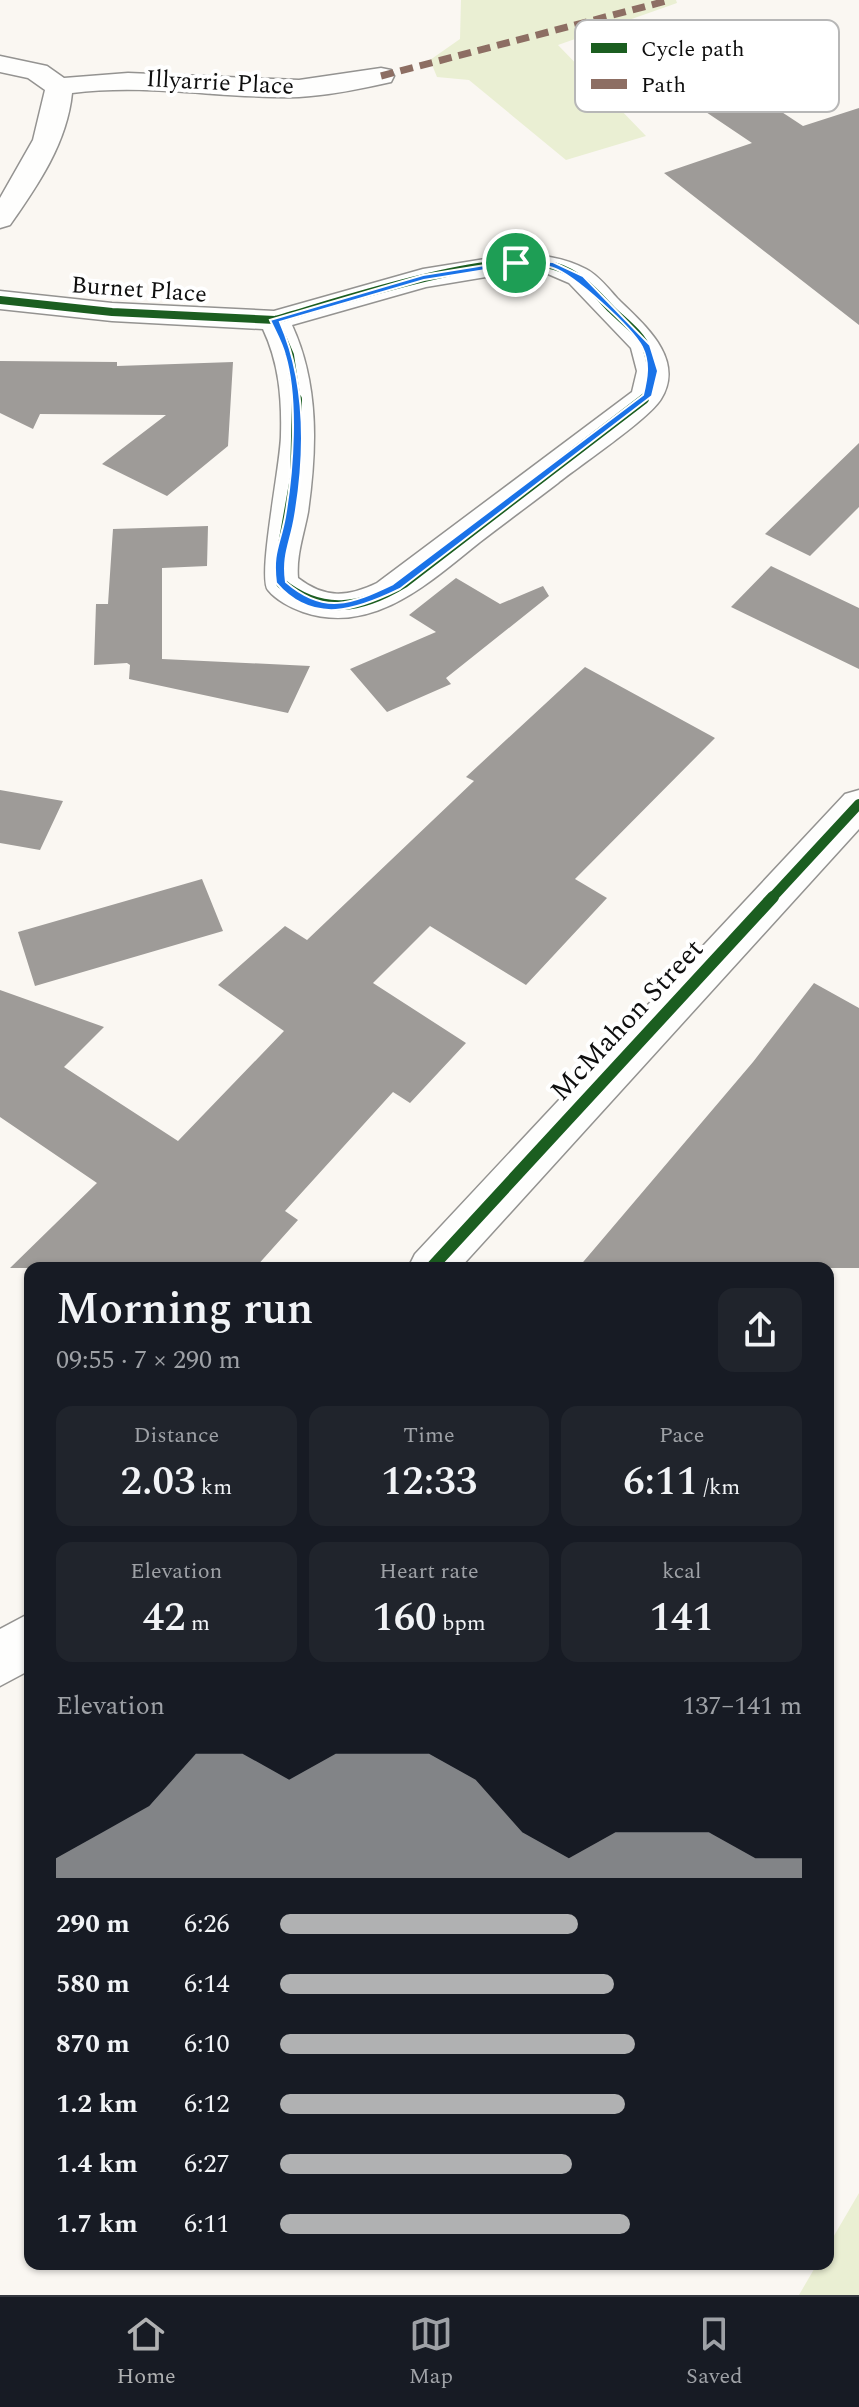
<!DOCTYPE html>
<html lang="en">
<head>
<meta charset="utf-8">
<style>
	:root { --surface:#171b24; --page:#20242c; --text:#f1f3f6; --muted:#9ea1a6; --line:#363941; --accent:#b0b1b2 }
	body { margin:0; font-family:Spectral,serif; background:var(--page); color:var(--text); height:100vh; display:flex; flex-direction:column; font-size:30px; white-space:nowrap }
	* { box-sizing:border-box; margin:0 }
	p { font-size:26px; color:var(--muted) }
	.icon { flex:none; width:44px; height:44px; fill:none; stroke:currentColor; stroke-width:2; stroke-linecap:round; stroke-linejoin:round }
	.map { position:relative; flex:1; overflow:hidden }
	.panel { position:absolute; left:24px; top:1262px; width:810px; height:1008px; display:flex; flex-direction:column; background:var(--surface); border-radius:16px; box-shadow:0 2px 6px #0004 }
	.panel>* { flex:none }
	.pin { position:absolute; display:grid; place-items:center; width:68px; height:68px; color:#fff; margin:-34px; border:4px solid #fff; border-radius:50%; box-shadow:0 2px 8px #0007 }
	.round { display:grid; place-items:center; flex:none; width:84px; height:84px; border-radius:16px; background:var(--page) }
	.head { display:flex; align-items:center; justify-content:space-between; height:136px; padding:0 32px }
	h1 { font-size:44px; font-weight:600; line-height:60px }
	.metrics { display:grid; grid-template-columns:repeat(3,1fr); gap:12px; height:136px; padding:8px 32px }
	.metrics div { display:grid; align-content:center; border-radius:16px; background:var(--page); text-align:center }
	.metrics b { font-size:40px; font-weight:600 }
	.metrics small { font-size:22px; font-weight:400 }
	.metrics p { font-size:22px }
	.chart { height:224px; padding:16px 32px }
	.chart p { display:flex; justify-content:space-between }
	.chart svg { width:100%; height:144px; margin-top:8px; fill:var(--accent); opacity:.7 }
	ul { padding:0 32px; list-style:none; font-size:26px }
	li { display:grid; grid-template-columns:128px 96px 1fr; align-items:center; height:60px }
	li i { height:20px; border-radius:10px; background:var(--accent) }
	.tabs { display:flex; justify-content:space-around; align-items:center; height:112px; border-top:2px solid var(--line); background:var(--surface); font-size:22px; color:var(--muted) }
	.tabs a { display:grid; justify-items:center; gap:4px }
	.tabs .on { color:var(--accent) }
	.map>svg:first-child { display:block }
</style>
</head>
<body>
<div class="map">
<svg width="859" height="2295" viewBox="0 0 859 2295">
	<rect width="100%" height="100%" fill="#faf7f2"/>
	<path fill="#eaefd3" d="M 461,0 L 676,0 L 677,3 L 558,45 L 646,136 L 566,160 L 469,80 L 437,77 L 430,60 L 460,39 Z
		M 859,2193 L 859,2295 L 799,2295 L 817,2264 L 828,2264 L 828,2246 Z"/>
	<path fill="#9e9b98" d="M 695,55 L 803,126 L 859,108 L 859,325 L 664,173 L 752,143 L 648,73 Z
		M 0,361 L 117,362 L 117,366 L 233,362 L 228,446 L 167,496 L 102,464 L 166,415 L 40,414 L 33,429 L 0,413 Z
		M 859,443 L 859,507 L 810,556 L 765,534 Z
		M 208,526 L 207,566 L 162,568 L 162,659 L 310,666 L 288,713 L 129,679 L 130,665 L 127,663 L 94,665 L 96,604 L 108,604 L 113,529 Z
		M 771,566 L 859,608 L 859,669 L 731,607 Z
		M 456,578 L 500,604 L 543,586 L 549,596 L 446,678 L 451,684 L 387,712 L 350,669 L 436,632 L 409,615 Z
		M 585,667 L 715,738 L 575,879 L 607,898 L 526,985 L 430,926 L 373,983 L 466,1043 L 410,1103 L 393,1092 L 285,1211 L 298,1220 L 255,1268 L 10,1268 L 97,1183 L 0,1117 L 0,990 L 104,1027 L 64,1067 L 178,1141 L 284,1031 L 218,985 L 285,926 L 307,940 L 474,781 L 466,777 Z
		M 0,790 L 63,801 L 40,850 L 0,843 Z
		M 202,879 L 223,931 L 35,986 L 18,932 Z
		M 814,983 L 859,1008 L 859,1268 L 578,1268 L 753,1062 Z"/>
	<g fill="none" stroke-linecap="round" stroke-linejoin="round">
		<defs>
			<path id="minor" d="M 0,56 L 47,66 L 64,78 L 128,73 L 299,80 L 381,68 L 391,70 L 394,76 L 391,82 C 360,89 331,95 299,97 C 223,99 148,83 72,93 C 67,143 38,185 10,225 L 0,228 L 0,198 L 33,140 L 45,90 L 28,78 L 0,72 Z
				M 516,254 C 542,255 563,257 586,269 C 598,275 608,288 617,298 C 643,324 686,358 661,399 C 649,419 579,466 558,483 C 532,503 506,522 480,542 C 430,582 373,636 303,612 C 291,608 276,600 268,590 C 257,577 281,463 281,435 C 282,398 279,363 263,329 L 112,321 L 0,309 L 0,291 L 112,303 L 274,311 L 423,269 ZM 516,272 L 548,274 L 569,283 L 631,348 L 637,371 L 632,392 L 377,583 C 348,597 325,599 298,578 C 296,555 304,534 308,512 C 317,448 319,384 292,325 L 426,287 Z
				M 859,790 L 859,829 L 460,1268 L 408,1268 L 415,1254 L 845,794 Z
				M 30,1613 L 30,1670 L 0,1686 L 0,1629 Z"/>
		</defs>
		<use href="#minor" stroke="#949391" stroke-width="3"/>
		<use href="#minor" fill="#fefefd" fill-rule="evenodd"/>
		<path stroke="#8d6e63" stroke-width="7" stroke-dasharray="13 7" stroke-linecap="butt" d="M 381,76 L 670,0"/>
		<defs>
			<path id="cycleway-far2" d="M 0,300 L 112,312 L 275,320
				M 275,320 L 290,355 L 297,401
				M 275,320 C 338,302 495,249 554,266 C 579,273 594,291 611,309 C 622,320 643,335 647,350 C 652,366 656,389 641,401"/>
			<path id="cycleway-far1" d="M 297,399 L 295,478 L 281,556 L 281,583 C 322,616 361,609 404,583 L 644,399
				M 771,899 L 859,804"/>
			<path id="cycleway" d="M 431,1268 L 773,897"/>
		</defs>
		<use href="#cycleway-far2" stroke="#fff" stroke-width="11"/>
		<use href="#cycleway-far1" stroke="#fff" stroke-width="14"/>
		<use href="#cycleway" stroke="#fff" stroke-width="17"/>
		<use href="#cycleway-far2" stroke="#1b5e20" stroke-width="8"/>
		<use href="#cycleway-far1" stroke="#1b5e20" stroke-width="10"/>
		<use href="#cycleway" stroke="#1b5e20" stroke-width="12"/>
	</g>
	<path fill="#1a73e8" stroke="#fff" stroke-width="2" fill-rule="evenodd" d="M 516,260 L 553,262 L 583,276 L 650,345 L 658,371 L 652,396 L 400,589 C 357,610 313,626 276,583 C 272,552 280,545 285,517 C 293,471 298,399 285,355 C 282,343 275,331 270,320 L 423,275 ZM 516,265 C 528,266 542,264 553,268 C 574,275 632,328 642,347 C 650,363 647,378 643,395 L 393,584 C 351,604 324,615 286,582 C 282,554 291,542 295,516 C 306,451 306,382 280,322 L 424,280 Z"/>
	<g text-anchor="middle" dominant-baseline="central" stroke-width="8" stroke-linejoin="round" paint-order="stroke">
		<g font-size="24" fill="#0e0e0e" stroke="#fff">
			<text transform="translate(220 83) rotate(3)">Illyarrie Place</text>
			<text transform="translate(139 290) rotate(4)">Burnet Place</text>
		</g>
		<g font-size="28" fill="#0e0e0e" stroke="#fff">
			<text transform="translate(627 1020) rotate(-47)">McMahon Street</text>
		</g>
	</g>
	<rect x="575" y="20" width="264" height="92" rx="12" fill="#fff" stroke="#b7b7b7" stroke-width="2"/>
	<rect x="591" y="43" width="36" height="10" fill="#1b5e20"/>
	<rect x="591" y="79" width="36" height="10" fill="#8d6e63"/>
	<g font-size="22" fill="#0e0e0e">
		<text x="641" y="56">Cycle path</text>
		<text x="641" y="92">Path</text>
	</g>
</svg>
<div class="pin" style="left:516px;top:263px;background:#1e9e55"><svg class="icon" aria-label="arrive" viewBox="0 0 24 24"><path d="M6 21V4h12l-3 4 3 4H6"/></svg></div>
<section class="panel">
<div class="head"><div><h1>Morning run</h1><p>09:55 · 7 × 290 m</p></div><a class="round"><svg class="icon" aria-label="share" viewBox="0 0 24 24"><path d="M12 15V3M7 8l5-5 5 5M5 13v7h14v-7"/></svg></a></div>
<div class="metrics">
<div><p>Distance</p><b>2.03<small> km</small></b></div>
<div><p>Time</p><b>12:33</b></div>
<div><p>Pace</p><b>6:11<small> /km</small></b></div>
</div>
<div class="metrics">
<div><p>Elevation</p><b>42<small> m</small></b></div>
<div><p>Heart rate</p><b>160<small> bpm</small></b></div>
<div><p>kcal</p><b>141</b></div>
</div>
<div class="chart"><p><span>Elevation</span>137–141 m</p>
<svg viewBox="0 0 160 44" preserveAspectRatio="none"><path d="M0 44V38L10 30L20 22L30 6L40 6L50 14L60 6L70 6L80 6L90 14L100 30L110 38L120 30L130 30L140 30L150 38L160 38V44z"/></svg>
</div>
<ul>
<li><b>290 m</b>6:26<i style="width:57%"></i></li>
<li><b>580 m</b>6:14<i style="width:64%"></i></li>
<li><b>870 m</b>6:10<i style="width:68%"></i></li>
<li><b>1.2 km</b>6:12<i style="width:66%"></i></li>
<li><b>1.4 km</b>6:27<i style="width:56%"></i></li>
<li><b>1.7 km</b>6:11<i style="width:67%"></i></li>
</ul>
</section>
</div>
<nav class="tabs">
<a class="on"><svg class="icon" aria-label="home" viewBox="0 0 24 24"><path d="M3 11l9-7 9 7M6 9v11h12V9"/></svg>Home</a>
<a><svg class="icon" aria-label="map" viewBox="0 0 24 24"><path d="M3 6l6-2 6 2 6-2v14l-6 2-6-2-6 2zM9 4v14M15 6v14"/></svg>Map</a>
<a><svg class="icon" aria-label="saved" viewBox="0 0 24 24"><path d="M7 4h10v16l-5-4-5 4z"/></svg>Saved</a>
</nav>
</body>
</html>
